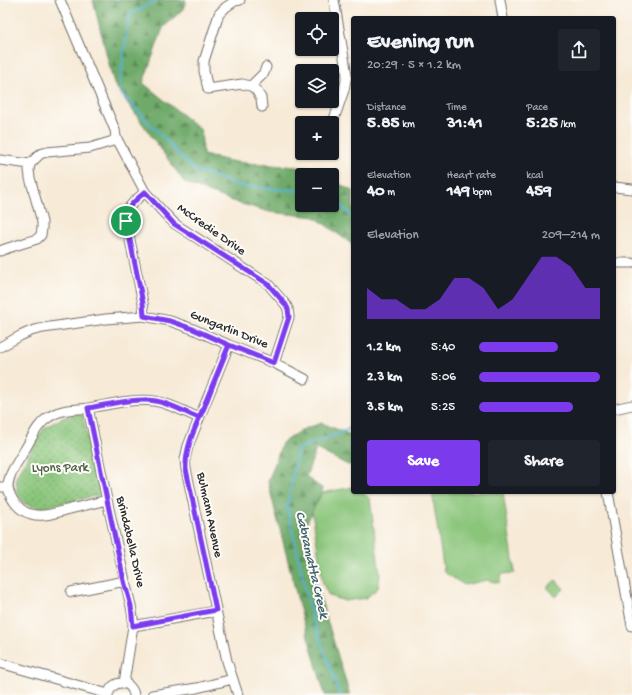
<!DOCTYPE html>
<html lang="en">
<head>
<meta charset="utf-8">
<style>
	:root { --surface:#171b24; --page:#20242c; --text:#f1f3f6; --muted:#9ea1a6; --accent:#7c3aed }
	body { margin:0; font-family:"Gochi Hand",sans-serif; background:var(--page); color:var(--text); height:100vh; display:flex; flex-direction:column; font-size:15px; white-space:nowrap }
	* { box-sizing:border-box; margin:0 }
	p { font-size:13px; color:var(--muted) }
	.icon { flex:none; width:22px; height:22px; fill:none; stroke:currentColor; stroke-width:2; stroke-linecap:round; stroke-linejoin:round }
	.map { position:relative; flex:1; overflow:hidden }
	.details { position:absolute; left:351px; top:16px; width:265px; height:478px; display:flex; flex-direction:column; background:var(--surface); border-radius:4px; box-shadow:0 1px 3px #0004 }
	.details>* { flex:none }
	.tools { position:absolute; left:295px; top:12px; display:grid; gap:8px }
	.tools a { display:grid; place-items:center; width:44px; height:44px; border-radius:4px; background:var(--surface); box-shadow:0 1px 3px #0004; font-size:20px }
	.pin { position:absolute; display:grid; place-items:center; width:34px; height:34px; color:#fff; margin:-17px; border:2px solid #fff; border-radius:50%; box-shadow:0 1px 4px #0007 }
	.round { display:grid; place-items:center; flex:none; width:42px; height:42px; border-radius:4px; background:var(--page) }
	.overview { display:flex; align-items:center; justify-content:space-between; height:68px; padding:0 16px }
	h1 { font-size:22px; font-weight:800; line-height:30px }
	.stats { display:grid; grid-template-columns:repeat(3,1fr); gap:6px; height:68px; padding:4px 16px }
	.stats div { display:grid; align-content:center }
	.stats b { font-size:17px; font-weight:800 }
	.stats small { font-size:11px; font-weight:400 }
	.stats p { font-size:11px }
	.chart { height:112px; padding:8px 16px }
	.chart p { display:flex; justify-content:space-between }
	.chart svg { width:100%; height:72px; margin-top:4px; fill:var(--accent); opacity:.7 }
	.cta { display:flex; gap:8px; margin-top:auto; padding:8px 16px }
	.cta a { flex:1; height:46px; border-radius:4px; background:var(--accent); color:#fff; font-size:16px; font-weight:800; line-height:46px; text-align:center }
	.cta a+a { background:var(--page); color:var(--text) }
	ul { padding:0 16px; list-style:none; font-size:13px }
	li { display:grid; grid-template-columns:64px 48px 1fr; align-items:center; height:30px }
	li i { height:10px; border-radius:5px; background:var(--accent) }
	.map>svg:first-child { display:block }
</style>
</head>
<body>
<div class="map">
<svg width="632" height="695" viewBox="0 0 632 695">
	<defs>
		<pattern id="forest-firs" width="22" height="20" patternUnits="userSpaceOnUse"><rect width="22" height="20" fill="#6faa6a"/><path d="M5 1l3.5 6h-7zM16 11l3.5 6h-7z" fill="#5b8b57"/></pattern>
		<pattern id="park-dots" width="8" height="8" patternUnits="userSpaceOnUse"><rect width="8" height="8" fill="#8ac57a"/><path d="M2 2h.1M6 6h.1" fill="none" stroke="#71a064" stroke-width="1.8" stroke-linecap="round"/></pattern>
	</defs>
	<rect width="100%" height="100%" fill="#fdfcf7"/>
	<filter id="ink" filterUnits="userSpaceOnUse"><feTurbulence type="fractalNoise" baseFrequency=".025" numOctaves="2"/><feDisplacementMap in="SourceGraphic" scale="8" xChannelSelector="R" yChannelSelector="G"/><feConvolveMatrix kernelMatrix="1 2 1 2 8 2 1 2 1" color-interpolation-filters="sRGB"/></filter>
	<filter id="wash" filterUnits="userSpaceOnUse"><feTurbulence type="fractalNoise" baseFrequency=".012" numOctaves="4" result="noise"/><feDisplacementMap in="SourceGraphic" scale="16" xChannelSelector="R" yChannelSelector="G"/><feGaussianBlur stdDeviation="0.9" result="paint"/><feColorMatrix in="noise" values="0 0 0 0 0 0 0 0 0 0 0 0 0 0 0 0 0 1.4 0 .05"/><feComposite in="paint" operator="in"/></filter>
	<g filter="url(#wash)">
		<rect width="100%" height="100%" fill="#f7ead7"/>
		<path fill="#8ac57a" stroke="#5a7852" d="M 353,487 L 353,492 L 362,492 L 370,499 L 380,575 L 378,588 L 366,598 L 345,601 L 329,596 L 323,584 L 312,511 L 322,493 Z
			M 432,492 L 503,492 L 515,573 L 502,574 L 499,583 L 487,580 L 464,585 L 444,572 Z
			M 556,580 L 564,589 L 556,597 L 547,587 Z"/>
		<path fill="url(#forest-firs)" stroke="#4d6a4a" d="M 93,0 L 186,0 L 183,9 L 163,28 L 143,83 L 201,130 L 203,155 L 235,162 L 308,168 L 321,175 L 302,175 L 302,205 L 332,205 L 332,180 L 353,191 L 353,245 L 315,217 L 270,212 L 238,203 L 185,183 L 114,84 Z
			M 322,423 L 353,436 L 353,464 L 348,465 L 316,449 L 306,477 L 323,489 L 301,535 L 350,695 L 325,695 L 301,613 L 268,482 L 282,443 L 301,430 Z"/>
		<path fill="url(#park-dots)" stroke="#5a7852" d="M 82,413 L 100,495 L 40,508 L 25,504 L 17,493 L 16,477 L 44,428 L 62,418 Z"/>
		<g fill="none" stroke-linecap="round" stroke-linejoin="round">
			<path stroke="#53b2d1" stroke-width="2" d="M 157,0 L 129,15 L 119,91 L 193,169 L 241,186 L 302,191
				M 332,196 L 353,218
				M 340,695 L 311,614 L 287,507 L 298,449 L 347,430 L 353,424"/>
		</g>
	</g>
	<g filter="url(#ink)">
		<g fill="none" stroke-linecap="round" stroke-linejoin="round">
			<defs>
				<path id="street" d="M 60,0 L 115,130 L 116,137 L 145,192 L 163,212 L 175,224 L 268,284 L 286,305 L 288,309 L 289,317 L 274,363
					M 240,0 L 235,1 L 226,7 L 219,14 L 204,61 L 204,71 L 208,89 L 242,84 L 251,86 L 256,90 L 261,98 L 262,107
					M 500,0 L 503,18
					M 251,86 L 264,73 L 266,67
					M 332,125 L 344,90 L 347,75 L 334,0
					M 0,160 L 30,164
					M 614,187 L 632,189
					M 0,251 L 8,248 L 37,239 L 41,235 L 42,229 L 42,222 L 30,178 L 29,170 L 30,164 L 40,154 L 47,152 L 90,148 L 113,141 L 116,137
					M 614,263 L 632,263
					M 144,316 L 143,303 L 126,221 C 126,206 134,202 145,192
					M 229,345 L 188,446 L 185,459 L 186,469 L 227,661 L 238,695
					M 0,347 L 20,336 L 31,331 L 43,328 L 106,319 L 144,316 L 170,321 L 193,329 L 229,345 L 274,363 L 305,379
					M 88,408 L 107,500 L 125,581 L 131,606 L 133,618 L 133,626 L 124,683
					M 614,409 L 632,405
					M 0,487 L 8,487 C 10,499 19,511 31,514 C 43,518 58,512 70,509 C 83,506 95,503 107,500
					M 8,487 C 8,474 18,462 24,451 C 31,440 37,424 49,417 C 61,408 76,410 90,408 C 109,404 136,398 154,401 C 169,403 185,412 199,418
					M 608,492 L 632,626
					M 71,592 L 125,581
					M 133,626 L 216,611
					M 0,663 L 108,694
					M 108,695 C 112,679 131,679 134,695
					M 152,695 L 197,688 L 233,679"/>
			</defs>
			<use href="#street" stroke="#726e67" stroke-width="11"/>
			<use href="#street" stroke="#fff" stroke-width="9"/>
		</g>
	</g>
	<g fill="none" stroke-linecap="round" stroke-linejoin="round" filter="url(#ink)">
		<defs>
			<path id="route" d="M 126,221 L 143,303 L 144,316 L 170,321 L 193,329 L 229,345 C 220,366 212,387 204,408 C 195,428 185,447 186,469 L 216,610 L 133,626 L 131,606 L 124,581 L 107,500 L 88,408 C 106,405 138,397 156,401 C 171,404 185,412 199,418 L 229,345 L 274,363 L 289,317 L 288,309 L 286,305 L 268,284 L 174,224 L 145,192 C 134,202 126,206 126,221"/>
		</defs>
		<use href="#route" stroke="#fff" stroke-width="8"/>
		<use href="#route" stroke="#7c3aed" stroke-width="5"/>
	</g>
	<g text-anchor="middle" dominant-baseline="central" stroke-width="4" stroke-linejoin="round" paint-order="stroke">
		<g font-size="13" fill="#2b2b2b" stroke="#fdfcf7">
			<text transform="translate(211 230) rotate(35)">McCredie Drive</text>
			<text transform="translate(229 330) rotate(22)">Gungarlin Drive</text>
			<text transform="translate(209 515) rotate(78)">Bulmann Avenue</text>
			<text transform="translate(130 542) rotate(77)">Brindabella Drive</text>
		</g>
		<g font-size="13" fill="#4c6147" stroke="#fdfcf7">
			<text x="60" y="468">Lyons Park</text>
		</g>
		<g font-size="14" font-style="italic" fill="#3b616d" stroke="#fdfcf7">
			<text transform="translate(311 565) rotate(77)">Cabramatta Creek</text>
		</g>
	</g>
</svg>
<div class="tools">
<a><svg class="icon" aria-label="locate" viewBox="0 0 24 24"><circle cx="12" cy="12" r="6"/><path d="M12 2v4M12 18v4M2 12h4M18 12h4"/></svg></a>
<a><svg class="icon" aria-label="layers" viewBox="0 0 24 24"><path d="M12 4l9 5-9 5-9-5zM3 14l9 5 9-5"/></svg></a>
<a>+</a>
<a>−</a>
</div>
<div class="pin" style="left:126px;top:221px;background:#1e9e55"><svg class="icon" aria-label="arrive" viewBox="0 0 24 24"><path d="M6 21V4h12l-3 4 3 4H6"/></svg></div>
<section class="details">
<div class="overview"><div><h1>Evening run</h1><p>20:29 · 5 × 1.2 km</p></div><a class="round"><svg class="icon" aria-label="share" viewBox="0 0 24 24"><path d="M12 15V3M7 8l5-5 5 5M5 13v7h14v-7"/></svg></a></div>
<div class="stats">
<div><p>Distance</p><b>5.85<small> km</small></b></div>
<div><p>Time</p><b>31:41</b></div>
<div><p>Pace</p><b>5:25<small> /km</small></b></div>
</div>
<div class="stats">
<div><p>Elevation</p><b>40<small> m</small></b></div>
<div><p>Heart rate</p><b>149<small> bpm</small></b></div>
<div><p>kcal</p><b>459</b></div>
</div>
<div class="chart"><p><span>Elevation</span>209–214 m</p>
<svg viewBox="0 0 160 44" preserveAspectRatio="none"><path d="M0 44V25L10 32L20 32L30 38L40 38L50 32L60 19L70 19L80 25L90 38L100 32L110 19L120 6L130 6L140 12L150 25L160 25V44z"/></svg>
</div>
<ul>
<li><b>1.2 km</b>5:40<i style="width:65%"></i></li>
<li><b>2.3 km</b>5:06<i style="width:100%"></i></li>
<li><b>3.5 km</b>5:25<i style="width:78%"></i></li>
</ul>
<div class="cta"><a>Save</a><a>Share</a></div>
</section>
</div>
</body>
</html>
